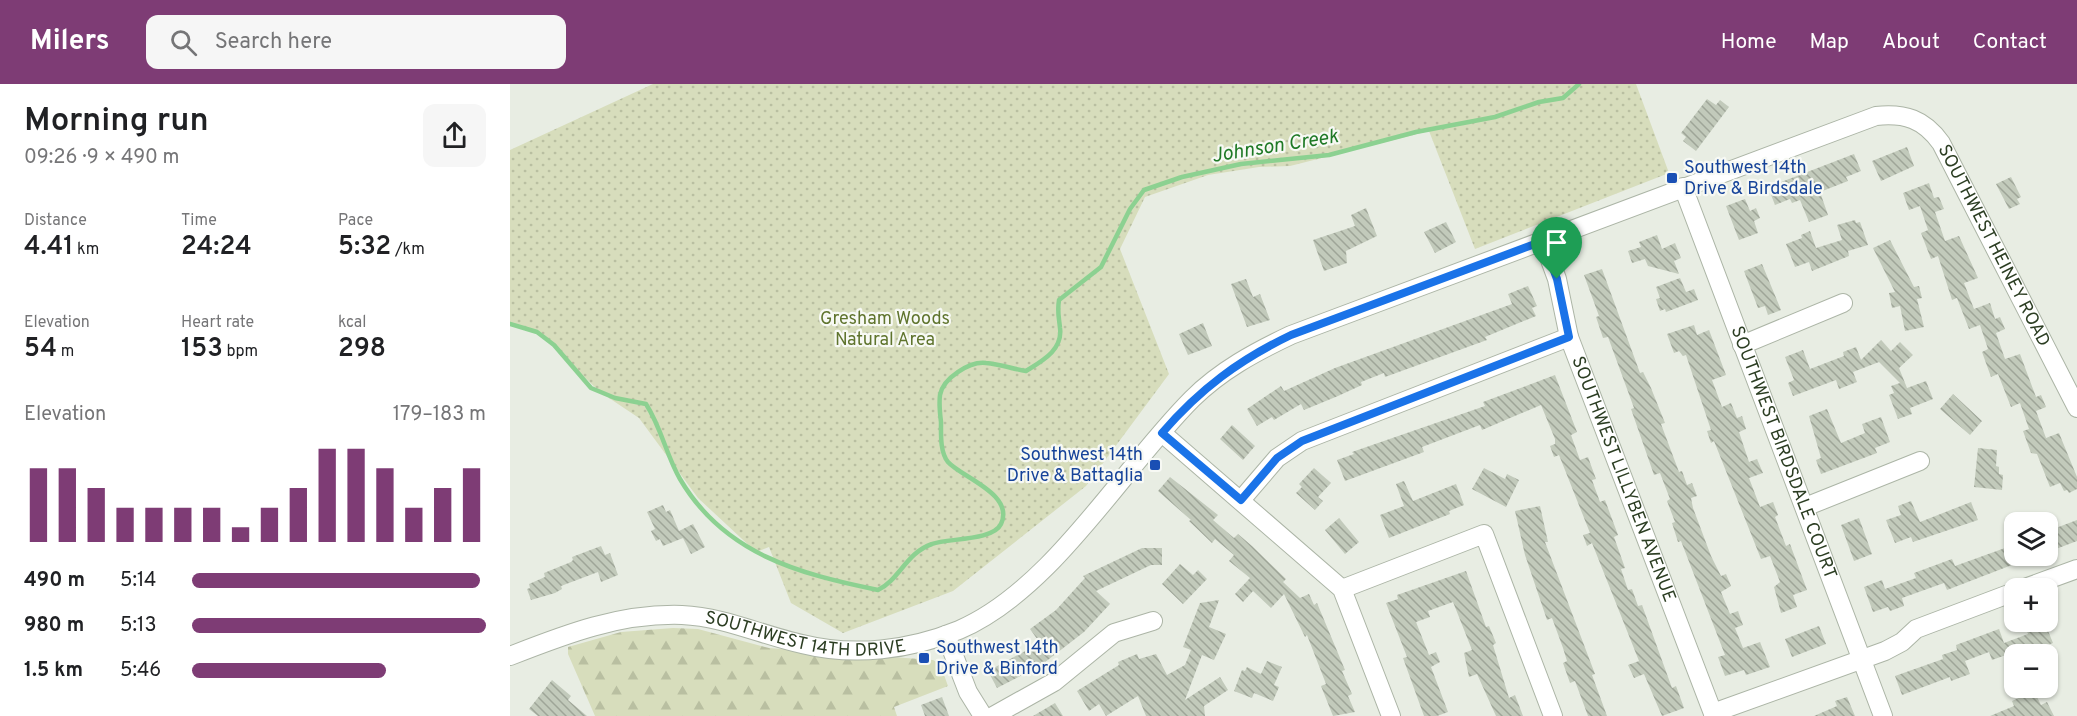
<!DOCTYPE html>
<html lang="en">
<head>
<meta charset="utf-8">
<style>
	:root { --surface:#fff; --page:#f6f6f6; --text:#202124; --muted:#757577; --accent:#7e3c75 }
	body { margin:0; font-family:Overpass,sans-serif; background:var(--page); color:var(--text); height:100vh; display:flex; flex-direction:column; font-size:22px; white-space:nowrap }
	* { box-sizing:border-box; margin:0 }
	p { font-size:20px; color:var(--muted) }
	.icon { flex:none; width:33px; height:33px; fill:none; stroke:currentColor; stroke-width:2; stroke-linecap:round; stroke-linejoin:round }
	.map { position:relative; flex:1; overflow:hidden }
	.panel { display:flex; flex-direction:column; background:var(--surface); width:510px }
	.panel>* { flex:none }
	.tools { position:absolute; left:1494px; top:428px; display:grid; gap:12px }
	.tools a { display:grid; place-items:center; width:54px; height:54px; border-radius:12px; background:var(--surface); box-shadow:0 2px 4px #0004; font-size:30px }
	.pin { position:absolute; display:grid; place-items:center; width:51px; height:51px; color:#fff; margin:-62px -26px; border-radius:50% 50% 50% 0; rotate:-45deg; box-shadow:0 0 6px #0007 }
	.pin .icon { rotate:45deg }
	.round { display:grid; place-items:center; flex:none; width:63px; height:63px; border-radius:12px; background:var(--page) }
	.summary { display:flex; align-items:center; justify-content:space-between; height:102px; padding:0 24px }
	h1 { font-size:33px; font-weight:600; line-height:45px }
	.stats { display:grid; grid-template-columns:repeat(3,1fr); gap:9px; height:102px; padding:6px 24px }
	.stats div { display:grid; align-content:center }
	.stats b { font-size:26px; font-weight:600 }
	.stats small { font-size:16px; font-weight:400 }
	.stats p { font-size:16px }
	.chart { height:168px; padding:12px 24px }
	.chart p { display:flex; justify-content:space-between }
	.chart svg { width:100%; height:108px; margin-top:6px; stroke:var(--accent); stroke-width:6 }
	ul { padding:0 24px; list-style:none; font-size:20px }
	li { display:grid; grid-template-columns:96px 72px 1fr; align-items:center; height:45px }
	li i { height:15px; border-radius:8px; background:var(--accent) }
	header { display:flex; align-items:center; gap:36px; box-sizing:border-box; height:84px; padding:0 30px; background:var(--accent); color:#fff }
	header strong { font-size:28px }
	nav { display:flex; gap:33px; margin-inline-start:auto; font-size:21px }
	.search { width:420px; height:54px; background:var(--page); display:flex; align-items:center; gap:15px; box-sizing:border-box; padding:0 21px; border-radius:12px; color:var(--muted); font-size:22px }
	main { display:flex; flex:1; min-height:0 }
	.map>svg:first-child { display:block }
</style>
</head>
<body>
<header>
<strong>Milers</strong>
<div class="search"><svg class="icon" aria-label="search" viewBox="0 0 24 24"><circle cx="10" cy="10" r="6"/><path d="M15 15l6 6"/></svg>Search here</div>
<nav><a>Home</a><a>Map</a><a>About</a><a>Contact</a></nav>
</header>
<main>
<section class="panel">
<div class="summary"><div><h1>Morning run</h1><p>09:26 · 9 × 490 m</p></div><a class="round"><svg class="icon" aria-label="share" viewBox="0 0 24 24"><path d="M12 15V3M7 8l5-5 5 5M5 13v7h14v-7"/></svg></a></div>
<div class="stats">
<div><p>Distance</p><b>4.41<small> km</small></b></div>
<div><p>Time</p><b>24:24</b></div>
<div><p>Pace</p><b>5:32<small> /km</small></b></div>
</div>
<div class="stats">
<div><p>Elevation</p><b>54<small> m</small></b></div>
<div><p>Heart rate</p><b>153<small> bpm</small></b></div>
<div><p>kcal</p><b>298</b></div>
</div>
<div class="chart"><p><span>Elevation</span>179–183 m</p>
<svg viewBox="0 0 160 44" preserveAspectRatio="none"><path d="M5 44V14M15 44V14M25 44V22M35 44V30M45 44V30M55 44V30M65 44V30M75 44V38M85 44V30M95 44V22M105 44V6M115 44V6M125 44V14M135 44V30M145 44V22M155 44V14"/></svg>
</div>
<ul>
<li><b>490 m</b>5:14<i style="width:98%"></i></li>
<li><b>980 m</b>5:13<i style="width:100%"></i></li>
<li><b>1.5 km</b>5:46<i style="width:66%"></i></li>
</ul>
</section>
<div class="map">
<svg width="1567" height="632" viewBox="0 0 1567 632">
	<defs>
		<pattern id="forest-firs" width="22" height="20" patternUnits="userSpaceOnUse" patternTransform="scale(1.5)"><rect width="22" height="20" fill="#d7ddbc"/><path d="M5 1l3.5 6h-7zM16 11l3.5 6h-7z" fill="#b9bfa1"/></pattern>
		<pattern id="park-dots" width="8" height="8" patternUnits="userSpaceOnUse" patternTransform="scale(1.5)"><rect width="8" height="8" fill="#d7ddbc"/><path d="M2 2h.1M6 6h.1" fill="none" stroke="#b9bfa1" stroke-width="1.8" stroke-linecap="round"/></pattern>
		<pattern id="building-back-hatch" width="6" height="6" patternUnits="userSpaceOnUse" patternTransform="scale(1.5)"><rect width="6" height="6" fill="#c2cabb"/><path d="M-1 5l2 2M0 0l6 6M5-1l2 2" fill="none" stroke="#9ea598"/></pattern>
	</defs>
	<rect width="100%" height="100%" fill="#e8ede3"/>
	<path fill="url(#forest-firs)" d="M 163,544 L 188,545 L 259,564 L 423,576 L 430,580 L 438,602 L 384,623 L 387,632 L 85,632 L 58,570 L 58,563 L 111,548 Z"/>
	<path fill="url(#park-dots)" d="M 143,0 L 1126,0 L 1159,89 L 965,165 L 919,47 L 780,82 L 749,83 L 698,91 L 635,113 L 610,165 L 659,290 L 576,402 L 443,507 L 333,549 L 281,519 L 259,463 L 246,468 L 188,414 L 129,334 L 90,308 L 31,251 L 20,245 L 0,241 L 0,66 Z"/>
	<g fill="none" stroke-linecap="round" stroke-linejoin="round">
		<path stroke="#8cd191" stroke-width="4.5" d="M 0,240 L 27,248 L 44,261 L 81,304 L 105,314 L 136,320 C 152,345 156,371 170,395 C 214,470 289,490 368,506 C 390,495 396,469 422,460 C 438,454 483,457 491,440 C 505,410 451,393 438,378 C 430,368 431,351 431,338 C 430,330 429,319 430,311 C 433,294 460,277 476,279 C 490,280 503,285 516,287 C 532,277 553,266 550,244 C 549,233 547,228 549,216 L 591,183 L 620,125 L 634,106 L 672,93 L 731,80 L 819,71 L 906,48 L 985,33 L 1029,18 L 1053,14 L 1069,0"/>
	</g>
	<path fill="url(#building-back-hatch)" d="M 1197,15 L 1206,21 L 1210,16 L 1219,23 L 1186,67 L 1173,57 L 1176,53 L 1171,49 Z
		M 1397,63 L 1404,82 L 1371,97 L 1362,77 Z
		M 1344,70 L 1351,87 L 1336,93 L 1338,97 L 1310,108 L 1318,131 L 1299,138 L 1290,116 L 1282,119 L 1280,115 L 1265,121 L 1258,103 Z
		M 1501,93 L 1511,113 L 1507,115 L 1510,120 L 1499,125 L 1486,100 Z
		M 1419,99 L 1424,114 L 1429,113 L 1434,125 L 1425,128 L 1435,157 L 1449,152 L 1468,194 L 1454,199 L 1464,225 L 1480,219 L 1485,235 L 1490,233 L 1495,245 L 1486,249 L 1495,275 L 1510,270 L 1526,313 L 1531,311 L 1536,323 L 1526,327 L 1536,354 L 1549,349 L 1567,393 L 1567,405 L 1559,409 L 1557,406 L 1554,407 L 1550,399 L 1540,403 L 1527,370 L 1521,369 L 1513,347 L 1519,345 L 1510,319 L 1501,323 L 1488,290 L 1481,293 L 1472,268 L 1478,265 L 1470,241 L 1459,245 L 1447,214 L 1442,216 L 1428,172 L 1421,175 L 1411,149 L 1418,146 L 1410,122 L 1399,126 L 1393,109 Z
		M 1235,115 L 1240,127 L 1246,124 L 1250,134 L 1244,137 L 1248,149 L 1229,156 L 1216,122 Z
		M 856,124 L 867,152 L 836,167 L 837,179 L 814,187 L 803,156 L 845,142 L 841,131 Z
		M 1345,136 L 1346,139 L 1350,138 L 1358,161 L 1338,167 L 1339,172 L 1302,187 L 1299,178 L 1285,183 L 1276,160 L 1292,154 L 1291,151 L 1300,147 L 1306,164 L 1332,156 L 1327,141 Z
		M 936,138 L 946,158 L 925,169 L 914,148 Z
		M 1147,151 L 1152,165 L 1165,159 L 1171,174 L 1164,177 L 1169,190 L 1138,182 L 1135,175 L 1122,179 L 1118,167 L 1131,163 L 1129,158 Z
		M 1380,156 L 1404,203 L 1409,202 L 1412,214 L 1407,215 L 1414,243 L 1395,247 L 1390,222 L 1382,224 L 1379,209 L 1385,208 L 1363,164 Z
		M 1252,180 L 1271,226 L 1258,231 L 1255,222 L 1248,224 L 1234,187 Z
		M 1092,185 L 1130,289 L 1133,288 L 1141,304 L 1155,339 L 1151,340 L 1169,388 L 1172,387 L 1177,401 L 1182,399 L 1187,412 L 1181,414 L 1183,424 L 1201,472 L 1211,492 L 1216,490 L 1221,502 L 1211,508 L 1220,530 L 1228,527 L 1233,541 L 1225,544 L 1233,564 L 1250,558 L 1260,583 L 1236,591 L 1234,586 L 1215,592 L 1208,573 L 1215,571 L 1171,457 L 1168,458 L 1162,439 L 1165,438 L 1157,417 L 1160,415 L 1150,389 L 1144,391 L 1121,325 L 1124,324 L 1098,253 L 1093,254 L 1086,233 L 1089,232 L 1074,191 Z
		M 1170,194 L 1176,208 L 1184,205 L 1188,216 L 1156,228 L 1155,225 L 1150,227 L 1146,215 L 1150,214 L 1146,203 Z
		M 736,195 L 743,213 L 750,210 L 760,236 L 737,243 L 721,200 Z
		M 1018,202 L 1027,222 L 1022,224 L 1026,232 L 975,253 L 977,256 L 875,293 L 874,289 L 851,298 L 852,301 L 828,312 L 794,326 L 791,320 L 764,336 L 762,333 L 747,342 L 737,325 L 771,302 L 774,307 L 825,284 L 1002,220 L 998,210 Z
		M 693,239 L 702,262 L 678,271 L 669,250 Z
		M 1184,241 L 1187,251 L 1199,246 L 1216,291 L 1202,296 L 1212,323 L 1221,319 L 1227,334 L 1232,332 L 1236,345 L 1229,348 L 1239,378 L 1247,375 L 1253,389 L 1239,394 L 1250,423 L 1263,418 L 1268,431 L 1265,433 L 1276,462 L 1280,460 L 1297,506 L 1283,511 L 1287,523 L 1271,529 L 1264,503 L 1270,498 L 1260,472 L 1251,475 L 1204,357 L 1201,359 L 1197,347 L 1201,346 L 1176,271 L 1173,272 L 1169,267 L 1164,269 L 1157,250 Z
		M 1371,256 L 1381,267 L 1390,258 L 1403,271 L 1389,284 L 1397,304 L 1416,297 L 1423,315 L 1400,324 L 1402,330 L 1388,335 L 1379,311 L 1384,309 L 1381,302 L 1390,299 L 1369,278 L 1343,288 L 1347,298 L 1329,305 L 1326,296 L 1283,312 L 1278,299 L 1284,296 L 1275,273 L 1293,266 L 1300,285 L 1334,272 L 1333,268 L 1346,263 L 1351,276 Z
		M 1045,291 L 1067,348 L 1061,351 L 1070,376 L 1078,373 L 1086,395 L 1082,396 L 1090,418 L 1095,416 L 1108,451 L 1104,453 L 1115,484 L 1111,485 L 1118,506 L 1122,505 L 1128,522 L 1132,521 L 1162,604 L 1166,602 L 1174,624 L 1152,632 L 1134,590 L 1124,594 L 1118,581 L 1129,577 L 1082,459 L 1077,462 L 1073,451 L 1080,449 L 1049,371 L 1044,373 L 1040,362 L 1045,360 L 1045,355 L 1031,321 L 972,346 L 970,341 L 912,363 L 914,368 L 835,397 L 827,376 L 844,370 L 842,368 L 975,322 L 973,318 Z
		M 1443,310 L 1472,337 L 1460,351 L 1430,325 Z
		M 1317,325 L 1331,359 L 1355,349 L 1352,340 L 1371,333 L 1380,358 L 1365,364 L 1367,369 L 1311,390 L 1306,376 L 1311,374 L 1299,332 Z
		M 722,341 L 745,362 L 733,376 L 710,355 Z
		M 1468,364 L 1487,366 L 1486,382 L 1489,383 L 1489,390 L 1493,391 L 1492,406 L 1464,403 Z
		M 804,384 L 821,399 L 808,413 L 813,417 L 805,426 L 786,409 L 792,403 L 789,400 Z
		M 974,384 L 995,395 L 997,390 L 1009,396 L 996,423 L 962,405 Z
		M 660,393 L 708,431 L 703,436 L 724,454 L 728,450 L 742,462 L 776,495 L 773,498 L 790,514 L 799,510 L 804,521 L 807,519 L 835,586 L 832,587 L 842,610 L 838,612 L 845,628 L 823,632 L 811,602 L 816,600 L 797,551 L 795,553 L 774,510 L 761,524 L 743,507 L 733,518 L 725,510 L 740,494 L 719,477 L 724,471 L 705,455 L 702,459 L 679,437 L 681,436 L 648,407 Z
		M 894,397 L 903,417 L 946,400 L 954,421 L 939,427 L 940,430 L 879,454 L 870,431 L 894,422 L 886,400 Z
		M 1401,417 L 1410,438 L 1461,418 L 1468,436 L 1403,458 L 1401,453 L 1385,459 L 1376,436 L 1391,431 L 1388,422 Z
		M 153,421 L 156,428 L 160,426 L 169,447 L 183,440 L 195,463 L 181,470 L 170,448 L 173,454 L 153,462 L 150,455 L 146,457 L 141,447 L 145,445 L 137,428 Z
		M 1030,422 L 1038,458 L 1035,458 L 1085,590 L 1082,591 L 1097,632 L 1078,632 L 1065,597 L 1060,599 L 1053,579 L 1057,577 L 1053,564 L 1042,534 L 1037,536 L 1015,471 L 1005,427 Z
		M 829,434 L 849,458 L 835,470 L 815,446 Z
		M 1349,434 L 1362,470 L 1344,477 L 1331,441 Z
		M 1567,436 L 1567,457 L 1538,468 L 1538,447 Z
		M 91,462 L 95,471 L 100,469 L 108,491 L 91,498 L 88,488 L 51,502 L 52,505 L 45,509 L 21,516 L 17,505 L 20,504 L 19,500 L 35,493 L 34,489 L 61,478 L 63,476 L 62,473 Z
		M 632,464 L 652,464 L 652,481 L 641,481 L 586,507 L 600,520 L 574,548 L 530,582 L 487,604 L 478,587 L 530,559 L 520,545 L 546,526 L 575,494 L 573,492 Z
		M 1495,464 L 1497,471 L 1525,472 L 1437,506 L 1434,499 L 1392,514 L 1394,522 L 1380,527 L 1378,523 L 1363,528 L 1354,503 L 1372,496 L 1375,505 L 1406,494 L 1404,489 L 1442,475 L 1445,482 Z
		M 670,480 L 683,491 L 688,486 L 697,495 L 673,520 L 652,500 Z
		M 956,487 L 976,543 L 979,542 L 986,559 L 983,561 L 999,614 L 1005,611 L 1013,632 L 986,632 L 967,590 L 959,593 L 954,569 L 962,566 L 943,518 L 918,527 L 920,533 L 906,538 L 919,571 L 926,568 L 930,578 L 921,583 L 938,628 L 927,632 L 914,632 L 893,574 L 897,573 L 876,519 L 888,515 L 887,511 Z
		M 709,516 L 699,543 L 716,550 L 704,576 L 692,571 L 675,616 L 710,593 L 718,606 L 694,622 L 695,632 L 636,632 L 628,612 L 596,632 L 589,620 L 579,627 L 567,607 L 609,581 L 608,578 L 627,570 L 629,575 L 646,570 L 657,591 L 675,581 L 681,566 L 673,563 L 690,519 Z
		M 1520,537 L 1534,537 L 1543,559 L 1513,570 L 1504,570 L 1504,591 L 1496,571 L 1482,576 L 1479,568 L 1455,577 L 1460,590 L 1441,597 L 1440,593 L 1392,611 L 1385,592 L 1433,575 L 1432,571 L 1447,566 L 1446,561 L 1489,545 L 1494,559 L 1518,550 L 1514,539 Z
		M 1309,542 L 1316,560 L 1282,573 L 1275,555 Z
		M 757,577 L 772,583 L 764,601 L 769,603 L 763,617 L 744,609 L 742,614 L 724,607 L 732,586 L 735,587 L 737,583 L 751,590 Z
		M 42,596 L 61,612 L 58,616 L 77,632 L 28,632 L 19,625 Z
		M 1524,607 L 1531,621 L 1537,618 L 1544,632 L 1480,632 L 1504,622 L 1502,617 Z
		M 432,613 L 439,632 L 415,632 L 411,621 Z
		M 1337,613 L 1345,632 L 1304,632 L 1327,622 L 1325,617 Z
		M 545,619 L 553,632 L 523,632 Z"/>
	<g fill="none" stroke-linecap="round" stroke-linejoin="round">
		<defs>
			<g id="minor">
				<path id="s1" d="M 1173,103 L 1373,632"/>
				<path id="s2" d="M 1033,157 L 1047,195 L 1059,253 L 1204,632"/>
				<path d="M 1232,261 L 1333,219"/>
				<path d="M 652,349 L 832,505 L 881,632"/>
				<path d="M 731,416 L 767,374 L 792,357 L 1059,253"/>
				<path d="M 1295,423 L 1410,377"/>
				<path d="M 1515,504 L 1567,485"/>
				<path d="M 832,505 L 974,450 L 1043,632"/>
				<path d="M 436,551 L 458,608 L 473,632"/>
				<path id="s3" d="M 0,572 C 56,550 110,529 172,531 C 215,533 251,551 292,560 C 344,573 400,566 449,546 C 542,506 611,386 682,315 C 710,287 745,268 781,251 L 1366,32 C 1395,29 1414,35 1431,59 L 1567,324"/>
				<path d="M 1203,629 L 1375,567 L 1392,558 L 1406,545 L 1504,508"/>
				<path d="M 483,632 L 544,598 L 604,549 L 643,537"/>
			</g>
		</defs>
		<use href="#minor" stroke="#acb5a6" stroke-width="20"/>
		<use href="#minor" stroke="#fff" stroke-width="18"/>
	</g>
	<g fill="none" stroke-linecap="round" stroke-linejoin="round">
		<defs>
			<path id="route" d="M 1033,157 L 1047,195 L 1059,253 L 792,357 L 767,374 L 731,416 L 652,349 C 690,305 729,276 781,251 Z"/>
		</defs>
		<use href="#route" stroke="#fff" stroke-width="12"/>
		<use href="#route" stroke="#1a73e8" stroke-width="8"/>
	</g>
	<g fill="#1a4fb4" stroke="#f7f9f4" stroke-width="2">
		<rect x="1156" y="88" width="12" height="12" rx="3"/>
		<rect x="639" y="375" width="12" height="12" rx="3"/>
		<rect x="408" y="568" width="12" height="12" rx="3"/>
	</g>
	<g text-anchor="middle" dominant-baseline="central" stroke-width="4.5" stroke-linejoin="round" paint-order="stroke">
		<g font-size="18" fill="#164399" stroke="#f7f9f4" text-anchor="start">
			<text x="1174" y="84">Southwest 14th<tspan x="1174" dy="21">Drive &amp; Birdsdale</tspan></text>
			<text x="633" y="371" text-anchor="end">Southwest 14th<tspan x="633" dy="21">Drive &amp; Battaglia</tspan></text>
			<text x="426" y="564">Southwest 14th<tspan x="426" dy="21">Drive &amp; Binford</tspan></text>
		</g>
		<g font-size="18" fill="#2c3e23" stroke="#f7f9f4">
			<text stroke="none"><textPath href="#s3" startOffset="1726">SOUTHWEST HEINEY ROAD</textPath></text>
			<text stroke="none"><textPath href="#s1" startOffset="284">SOUTHWEST BIRDSDALE COURT</textPath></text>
			<text stroke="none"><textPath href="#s2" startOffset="252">SOUTHWEST LILLYBEN AVENUE</textPath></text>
			<text stroke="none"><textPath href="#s3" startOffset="304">SOUTHWEST 14TH DRIVE</textPath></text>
		</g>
		<g font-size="18" fill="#5f742d" stroke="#f7f9f4">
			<text x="375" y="235">Gresham Woods<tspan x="375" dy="21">Natural Area</tspan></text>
		</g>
		<g font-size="20" font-style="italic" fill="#1e7925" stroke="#f7f9f4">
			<text transform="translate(765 63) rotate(-9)">Johnson Creek</text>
		</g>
	</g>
</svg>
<div class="tools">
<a><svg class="icon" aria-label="layers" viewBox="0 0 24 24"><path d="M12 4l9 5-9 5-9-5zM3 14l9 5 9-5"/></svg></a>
<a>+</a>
<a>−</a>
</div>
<div class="pin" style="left:1047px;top:195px;background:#1e9e55"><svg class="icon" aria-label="arrive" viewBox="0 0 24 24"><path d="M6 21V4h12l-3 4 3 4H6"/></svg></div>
</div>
</main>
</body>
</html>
